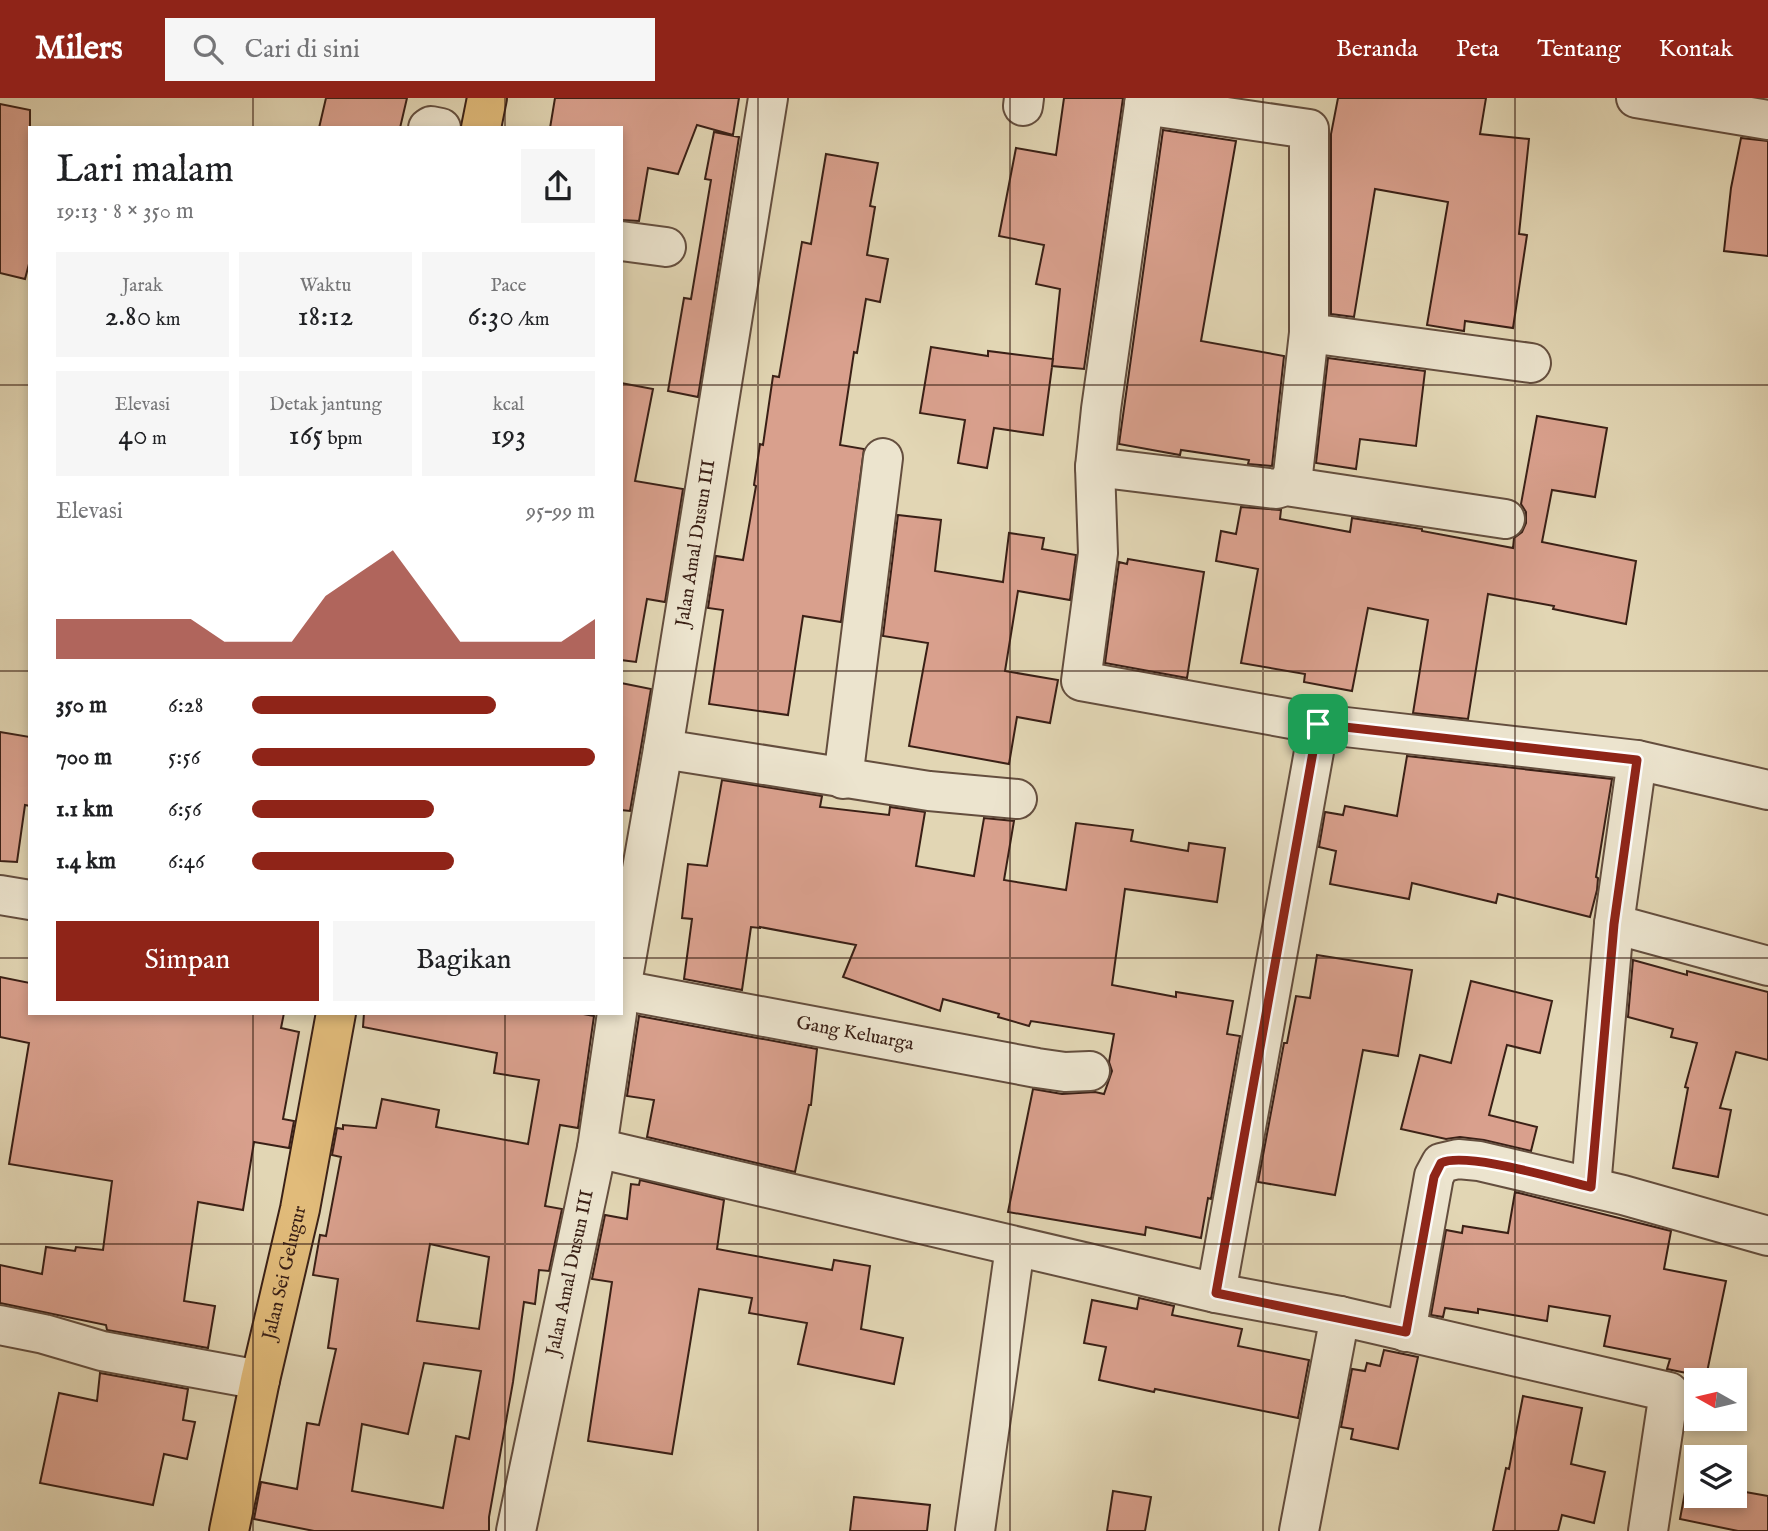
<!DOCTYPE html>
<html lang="id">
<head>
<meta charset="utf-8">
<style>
	:root { --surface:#fff; --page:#f6f6f6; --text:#202124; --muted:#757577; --accent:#8f2418 }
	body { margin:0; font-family:"IM FELL English",serif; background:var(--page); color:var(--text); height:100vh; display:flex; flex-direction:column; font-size:26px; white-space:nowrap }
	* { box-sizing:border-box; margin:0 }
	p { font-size:23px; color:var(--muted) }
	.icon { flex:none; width:38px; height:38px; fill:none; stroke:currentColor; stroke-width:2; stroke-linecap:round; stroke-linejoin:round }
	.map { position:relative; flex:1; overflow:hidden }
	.details { position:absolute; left:28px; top:28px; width:595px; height:889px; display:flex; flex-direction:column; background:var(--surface); border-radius:0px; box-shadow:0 4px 10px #0003 }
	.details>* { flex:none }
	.needle { width:46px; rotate:278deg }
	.buttons { position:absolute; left:1684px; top:1270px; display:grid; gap:14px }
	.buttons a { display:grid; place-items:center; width:63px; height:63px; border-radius:0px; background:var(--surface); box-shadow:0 4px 10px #0003; font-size:35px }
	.pin { position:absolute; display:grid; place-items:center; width:60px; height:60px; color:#fff; margin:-30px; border-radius:14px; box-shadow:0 4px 10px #0006 }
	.round { display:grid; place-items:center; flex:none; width:74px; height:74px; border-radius:0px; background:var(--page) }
	.head { display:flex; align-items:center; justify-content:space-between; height:119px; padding:0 28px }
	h1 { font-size:38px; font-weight:600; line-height:52px }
	.figures { display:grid; grid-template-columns:repeat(3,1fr); gap:10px; height:119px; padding:7px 28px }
	.figures div { display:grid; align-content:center; border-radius:0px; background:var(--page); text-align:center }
	.figures b { font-size:30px; font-weight:600 }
	.figures small { font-size:19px; font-weight:400 }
	.figures p { font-size:19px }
	.chart { height:196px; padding:14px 28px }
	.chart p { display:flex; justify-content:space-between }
	.chart svg { width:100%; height:126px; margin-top:7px; fill:var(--accent); opacity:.7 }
	.button { display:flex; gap:14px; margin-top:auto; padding:14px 28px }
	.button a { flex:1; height:80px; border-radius:0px; background:var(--accent); color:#fff; font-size:28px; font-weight:600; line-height:80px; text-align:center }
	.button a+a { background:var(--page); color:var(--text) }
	ul { padding:0 28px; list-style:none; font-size:23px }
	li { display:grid; grid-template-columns:112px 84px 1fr; align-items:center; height:52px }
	li i { height:18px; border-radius:9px; background:var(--accent) }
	header { display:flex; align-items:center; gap:42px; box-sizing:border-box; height:98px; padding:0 35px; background:var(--accent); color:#fff }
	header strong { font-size:33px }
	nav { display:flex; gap:38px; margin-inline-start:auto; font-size:24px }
	.search { width:490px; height:63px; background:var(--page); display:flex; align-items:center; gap:18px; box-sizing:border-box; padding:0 24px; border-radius:0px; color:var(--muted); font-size:26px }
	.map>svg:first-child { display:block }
</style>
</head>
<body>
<header>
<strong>Milers</strong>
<div class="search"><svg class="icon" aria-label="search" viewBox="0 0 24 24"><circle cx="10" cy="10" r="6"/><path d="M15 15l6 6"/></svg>Cari di sini</div>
<nav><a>Beranda</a><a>Peta</a><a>Tentang</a><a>Kontak</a></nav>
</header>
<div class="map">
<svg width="1768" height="1433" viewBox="0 0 1768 1433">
	<rect width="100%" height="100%" fill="#e2d6b4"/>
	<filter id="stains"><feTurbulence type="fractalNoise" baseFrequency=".00286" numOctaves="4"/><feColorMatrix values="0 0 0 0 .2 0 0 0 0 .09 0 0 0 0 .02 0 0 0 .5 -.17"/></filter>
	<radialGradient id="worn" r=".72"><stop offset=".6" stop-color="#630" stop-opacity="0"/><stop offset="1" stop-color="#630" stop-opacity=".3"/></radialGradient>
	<path fill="#d9a08d" stroke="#3a2016" stroke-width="2" fill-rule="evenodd" d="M 326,0 L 407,0 L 400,30 L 319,30 Z
		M 555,0 L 739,0 L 733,37 L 697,27 L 678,76 L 648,70 L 639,123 L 621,122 L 621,30 L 550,30 Z
		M 1064,0 L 1123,0 L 1084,271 L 1052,268 L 1060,191 L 1036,186 L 1044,147 L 999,138 L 1016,50 L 1056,57 Z
		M 1338,0 L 1486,0 L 1480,36 L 1529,41 L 1519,136 L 1527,137 L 1513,230 L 1465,223 L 1464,233 L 1427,227 L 1448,104 L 1375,91 L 1354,219 L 1331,216 L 1331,36 Z
		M 0,6 L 30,12 L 30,162 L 25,181 L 0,175 Z
		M 1163,32 L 1236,43 L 1201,243 L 1284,258 L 1272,368 L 1248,366 L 1249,362 L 1181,352 L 1180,357 L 1119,346 Z
		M 714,34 L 739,39 L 698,299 L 668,293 L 684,200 L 691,201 L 711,82 L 705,81 Z
		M 1741,40 L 1768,43 L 1768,158 L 1724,153 L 1731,90 Z
		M 826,56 L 878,65 L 870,108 L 875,109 L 867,157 L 888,161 L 880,204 L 866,201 L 857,255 L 854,254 L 840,347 L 864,351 L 841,524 L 803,518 L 788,617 L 709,606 L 723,512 L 708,510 L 716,458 L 743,462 L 756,388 L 754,387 L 760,346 L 763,347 L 773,278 L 779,279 L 802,144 L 811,146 Z
		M 931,249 L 988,258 L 988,253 L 1053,261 L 1043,337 L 994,330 L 987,370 L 958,365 L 965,322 L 920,315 Z
		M 1328,260 L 1425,273 L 1416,348 L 1360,341 L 1356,371 L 1316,365 Z
		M 621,285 L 653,291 L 635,383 L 683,391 L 665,504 L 647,501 L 636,564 L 621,562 Z
		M 1537,318 L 1607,330 L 1595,399 L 1552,392 L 1542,444 L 1636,463 L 1626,526 L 1553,511 L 1554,508 L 1488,496 L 1468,621 L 1413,615 L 1428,522 L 1368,510 L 1352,593 L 1304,584 L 1305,576 L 1241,565 L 1258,471 L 1216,463 L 1221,433 L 1236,436 L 1241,409 L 1281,412 L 1280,421 L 1350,434 L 1352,420 L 1422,431 L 1422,433 L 1513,450 L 1514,440 L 1522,434 L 1526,425 L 1526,414 L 1521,406 Z
		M 898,417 L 941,422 L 935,473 L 1003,484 L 1009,435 L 1044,440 L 1042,451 L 1076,457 L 1070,502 L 1018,493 L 1005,573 L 1058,582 L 1050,625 L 1017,619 L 1009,666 L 909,648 L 928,545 L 883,538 Z
		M 1128,461 L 1204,474 L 1187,580 L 1105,565 L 1119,464 L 1127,466 Z
		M 621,585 L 651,591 L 630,713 L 621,712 Z
		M 0,634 L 30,639 L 30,708 L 25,707 L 17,764 L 0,763 Z
		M 1407,658 L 1612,681 L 1596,779 L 1598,780 L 1597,792 L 1590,819 L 1498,796 L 1496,805 L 1412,785 L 1409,801 L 1330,786 L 1336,753 L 1319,749 L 1325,714 L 1343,717 L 1345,708 L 1397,718 Z
		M 722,682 L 822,698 L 820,709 L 889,717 L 890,709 L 925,714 L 916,768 L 974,778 L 984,720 L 1014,723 L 1004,782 L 1066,792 L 1076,725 L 1133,732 L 1131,743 L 1188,753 L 1189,745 L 1225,750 L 1217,804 L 1125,791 L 1112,887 L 1176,899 L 1176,894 L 1233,903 L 1227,936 L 1240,938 L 1211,1101 L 1208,1100 L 1201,1140 L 1146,1129 L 1145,1137 L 1008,1114 L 1033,991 L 1062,996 L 1095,994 L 1104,996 L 1112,973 L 1109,964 L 1114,936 L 1031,923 L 1029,928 L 998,919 L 999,916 L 943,901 L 940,913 L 843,879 L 856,847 L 760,829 L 760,830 L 751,829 L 742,892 L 684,881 L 692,821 L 682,820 L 688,766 L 707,768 Z
		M 1317,857 L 1412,872 L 1398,958 L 1363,952 L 1335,1097 L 1258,1084 L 1284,945 L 1287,945 L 1296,898 L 1310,900 Z
		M 1633,862 L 1687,877 L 1687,873 L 1768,894 L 1768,962 L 1736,954 L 1720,1010 L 1731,1012 L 1718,1079 L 1673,1070 L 1688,990 L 1685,989 L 1697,945 L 1671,939 L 1673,931 L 1628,919 Z
		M 0,879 L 30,885 L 30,915 L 284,915 L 281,930 L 299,934 L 283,1021 L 294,1023 L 289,1050 L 254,1044 L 243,1112 L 198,1104 L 184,1203 L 215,1208 L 208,1250 L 107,1232 L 106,1227 L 0,1205 L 0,1167 L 42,1176 L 46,1149 L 75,1153 L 76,1149 L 103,1152 L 112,1083 L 9,1066 L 29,945 L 0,939 Z
		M 1471,883 L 1552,903 L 1540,955 L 1507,947 L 1489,1017 L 1537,1029 L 1531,1053 L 1484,1042 L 1460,1039 L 1446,1041 L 1401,1031 L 1420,957 L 1451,965 Z
		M 364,915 L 578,915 L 594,918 L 578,1030 L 560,1027 L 545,1108 L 562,1111 L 549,1173 L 539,1172 L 535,1206 L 524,1204 L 513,1284 L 489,1419 L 489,1433 L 314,1433 L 254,1421 L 261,1384 L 297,1391 L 307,1325 L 319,1327 L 336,1251 L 328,1250 L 338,1181 L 313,1177 L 320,1137 L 326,1138 L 341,1059 L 332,1057 L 337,1030 L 343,1031 L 343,1027 L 376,1030 L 382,1001 L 439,1012 L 436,1029 L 528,1046 L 539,982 L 494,975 L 497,955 L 363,929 ZM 430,1146 L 489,1159 L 479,1231 L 417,1223 ZM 424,1265 L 481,1273 L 469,1341 L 456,1338 L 443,1410 L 352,1393 L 362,1326 L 408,1336 Z
		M 639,918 L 817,951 L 811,1007 L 809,1007 L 795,1074 L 647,1039 L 654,1002 L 627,998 Z
		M 640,1082 L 724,1102 L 717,1151 L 832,1172 L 834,1162 L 870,1168 L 861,1231 L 903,1240 L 894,1286 L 798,1266 L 807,1225 L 749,1215 L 752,1200 L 699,1191 L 672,1356 L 588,1343 L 612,1184 L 592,1181 L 605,1117 L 627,1121 L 631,1086 L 639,1087 Z
		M 1515,1094 L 1671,1133 L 1664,1171 L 1726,1183 L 1706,1279 L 1667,1271 L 1670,1261 L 1604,1248 L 1610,1218 L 1549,1208 L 1547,1223 L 1478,1211 L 1478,1215 L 1445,1210 L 1443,1219 L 1431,1217 L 1446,1132 L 1462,1135 L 1463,1128 L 1508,1135 Z
		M 1139,1200 L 1174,1208 L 1172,1217 L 1242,1231 L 1238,1248 L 1309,1262 L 1298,1320 L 1155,1291 L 1154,1294 L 1099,1282 L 1106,1249 L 1084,1245 L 1092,1202 L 1137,1211 Z
		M 1384,1252 L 1418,1259 L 1398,1351 L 1351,1341 L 1353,1331 L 1341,1329 L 1352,1271 L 1365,1273 L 1367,1265 L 1380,1268 Z
		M 100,1275 L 188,1291 L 183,1322 L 195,1324 L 187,1361 L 164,1356 L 153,1407 L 40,1385 L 59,1295 L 97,1303 Z
		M 1523,1298 L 1582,1310 L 1571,1366 L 1605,1374 L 1594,1425 L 1562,1417 L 1558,1433 L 1493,1433 L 1506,1370 L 1509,1371 Z
		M 1687,1383 L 1696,1384 L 1696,1398 L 1734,1398 L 1734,1392 L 1768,1398 L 1768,1433 L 1738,1433 L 1680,1421 Z
		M 1113,1393 L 1151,1399 L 1145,1433 L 1107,1433 Z
		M 854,1399 L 930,1407 L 927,1433 L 850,1433 Z"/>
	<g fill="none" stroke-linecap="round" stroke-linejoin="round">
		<defs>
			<g id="minor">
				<path d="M 1145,0 L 1101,311 L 1095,369 L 1098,455 L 1081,583 L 1319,626 L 1637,662 L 1768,692"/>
				<path d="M 1636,0 L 1768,22"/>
				<path d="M 1144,7 L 1309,31 L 1309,235 L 1293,376 L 1286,388"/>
				<path d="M 1023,8 L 1024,0"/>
				<path d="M 428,30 L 431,28 L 441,30"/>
				<path d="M 621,143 L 666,149"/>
				<path d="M 1309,235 L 1531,265"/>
				<path d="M 1095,369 L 1276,391 L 1286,388 L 1505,421"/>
				<path d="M 663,651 L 929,693 L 1017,701"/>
				<path d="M 843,681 L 883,360"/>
				<path d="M 0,797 L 30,802"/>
				<path d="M 1614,826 L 1637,662"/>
				<path id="s1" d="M 621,891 L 663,651 L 768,0"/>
				<path id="s2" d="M 621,892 L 1037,970 L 1065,974 L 1090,973"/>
				<path d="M 597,1050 L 1216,1195 L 1340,1218 L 1669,1294 L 1648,1433"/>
				<path d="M 1591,1089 L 1614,826 L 1768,868"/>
				<path d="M 1216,1195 L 1319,626"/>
				<path d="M 0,1227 L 44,1236 L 102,1253 L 260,1282"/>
				<path d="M 1406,1234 L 1434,1078 L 1441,1065 L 1458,1061 L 1479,1063 L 1623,1097 L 1768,1138"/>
				<path id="s3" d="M 516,1433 L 597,1050 L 617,915"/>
				<path d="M 975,1433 L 1015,1149"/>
				<path d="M 1299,1433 L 1340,1218"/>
			</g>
			<g id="major">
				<path d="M 481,30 L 487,0"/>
				<path id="s4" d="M 229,1433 L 260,1282 L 300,1111 L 336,915"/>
			</g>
		</defs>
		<use href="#minor" stroke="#644e3e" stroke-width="42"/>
		<use href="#major" stroke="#3a2016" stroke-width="42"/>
		<use href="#minor" stroke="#ece4ce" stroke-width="38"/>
		<use href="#major" stroke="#e1bb7a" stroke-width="38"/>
	</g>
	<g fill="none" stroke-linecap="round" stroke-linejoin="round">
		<defs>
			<path id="route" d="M 1318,626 L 1637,662 L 1614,826 L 1591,1089 C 1560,1082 1466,1053 1441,1065 L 1434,1079 L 1406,1234 L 1216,1195 Z"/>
		</defs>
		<use href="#route" stroke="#fff" stroke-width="14"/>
		<use href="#route" stroke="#8f2418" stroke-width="9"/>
	</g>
	<path fill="none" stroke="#3a2016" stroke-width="2" stroke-opacity="0.55" d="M 253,0 L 253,30M 505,0 L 505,30M 758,0 L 758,1433M 1010,0 L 1010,1433M 1263,0 L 1263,1433M 1515,0 L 1515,1433M 0,287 L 30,287M 621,287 L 1768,287M 0,573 L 30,573M 621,573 L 1768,573M 0,860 L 30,860M 621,860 L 1768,860M 253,915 L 253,1433M 505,915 L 505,1433M 0,1146 L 1768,1146"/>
	<g text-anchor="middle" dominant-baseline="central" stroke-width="6" stroke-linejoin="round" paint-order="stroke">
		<g font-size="19" fill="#3a2016" stroke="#ece4ce">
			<text stroke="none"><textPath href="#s1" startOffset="452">Jalan Amal Dusun III</textPath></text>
			<text stroke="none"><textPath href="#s2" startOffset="238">Gang Keluarga</textPath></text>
			<text stroke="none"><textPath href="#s4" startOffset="264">Jalan Sei Gelugur</textPath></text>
			<text stroke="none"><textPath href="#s3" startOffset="264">Jalan Amal Dusun III</textPath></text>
		</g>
	</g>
	<rect width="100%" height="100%" filter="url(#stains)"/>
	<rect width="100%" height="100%" fill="url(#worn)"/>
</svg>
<div class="buttons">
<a><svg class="needle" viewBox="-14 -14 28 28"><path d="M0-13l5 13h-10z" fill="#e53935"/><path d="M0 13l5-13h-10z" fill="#757577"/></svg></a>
<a><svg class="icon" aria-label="layers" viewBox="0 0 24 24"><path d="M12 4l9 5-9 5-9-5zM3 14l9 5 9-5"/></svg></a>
</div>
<div class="pin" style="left:1318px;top:626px;background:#1e9e55"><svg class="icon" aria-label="arrive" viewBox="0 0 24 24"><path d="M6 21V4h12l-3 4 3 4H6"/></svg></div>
<section class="details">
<div class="head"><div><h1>Lari malam</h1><p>19:13 · 8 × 350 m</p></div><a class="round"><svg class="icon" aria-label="share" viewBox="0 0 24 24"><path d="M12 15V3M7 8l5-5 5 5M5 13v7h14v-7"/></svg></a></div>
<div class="figures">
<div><p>Jarak</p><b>2.80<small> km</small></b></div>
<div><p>Waktu</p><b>18:12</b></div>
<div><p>Pace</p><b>6:30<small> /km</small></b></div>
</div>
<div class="figures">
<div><p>Elevasi</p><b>40<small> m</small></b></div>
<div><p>Detak jantung</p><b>165<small> bpm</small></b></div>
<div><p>kcal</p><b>193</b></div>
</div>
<div class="chart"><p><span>Elevasi</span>95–99 m</p>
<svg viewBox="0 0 160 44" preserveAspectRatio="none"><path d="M0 44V30L10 30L20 30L30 30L40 30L50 38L60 38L70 38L80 22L90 14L100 6L110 22L120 38L130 38L140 38L150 38L160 30V44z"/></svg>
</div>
<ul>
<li><b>350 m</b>6:28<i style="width:71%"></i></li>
<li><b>700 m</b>5:56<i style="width:100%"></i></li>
<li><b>1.1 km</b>6:56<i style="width:53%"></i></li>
<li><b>1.4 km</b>6:46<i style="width:59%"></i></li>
</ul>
<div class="button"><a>Simpan</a><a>Bagikan</a></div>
</section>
</div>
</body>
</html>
